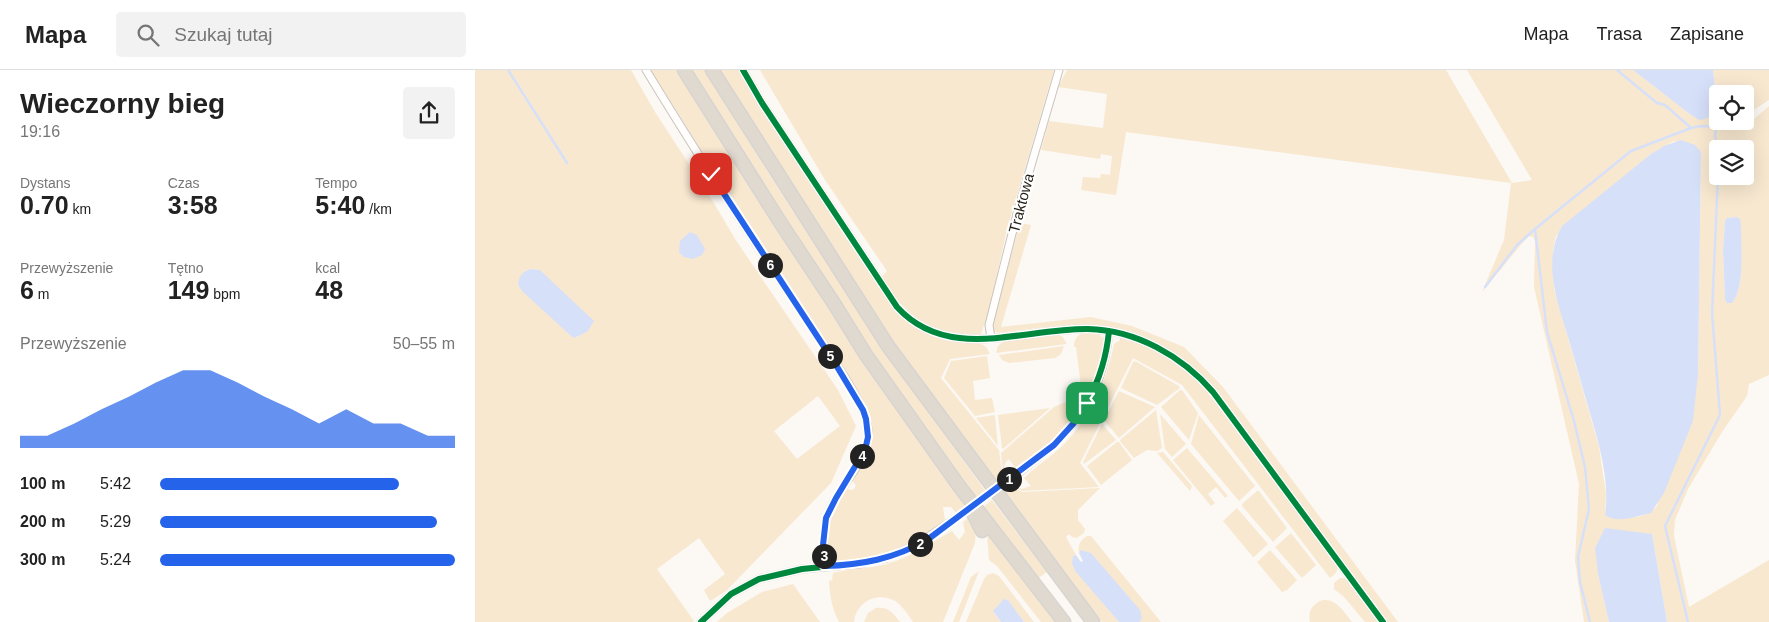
<!DOCTYPE html>
<html lang="pl">
<head>
<meta charset="utf-8">
<style>
	:root { --surface:#fff; --page:#f2f2f2; --text:#222; --muted:#767676; --line:#e0e0e0; --accent:#2563eb }
	body { margin:0; font-family:Arial,sans-serif; background:var(--page); color:var(--text); height:100vh; display:flex; flex-direction:column; font-size:19px; white-space:nowrap }
	* { box-sizing:border-box; margin:0 }
	p { font-size:16px; color:var(--muted) }
	.icon { flex:none; width:28px; height:28px; fill:none; stroke:currentColor; stroke-width:2; stroke-linecap:round; stroke-linejoin:round }
	.map { position:relative; flex:1; overflow:hidden }
	.details { display:flex; flex-direction:column; background:var(--surface); width:475px }
	.details>* { flex:none }
	.tools { position:absolute; left:1234px; top:15px; display:grid; gap:10px }
	.tools a { display:grid; place-items:center; width:45px; height:45px; border-radius:5px; background:var(--surface); box-shadow:0 5px 20px #0002; font-size:25px }
	.pin { position:absolute; display:grid; place-items:center; width:42px; height:42px; color:#fff; margin:-21px; border-radius:10px; box-shadow:0 2px 8px #0006 }
	.km { position:absolute; width:25px; height:25px; margin:-12px; border-radius:50%; background:#222; color:#fff; font-size:14px; line-height:25px; text-align:center }
	.round { display:grid; place-items:center; flex:none; width:52px; height:52px; border-radius:5px; background:var(--page) }
	.head { display:flex; align-items:center; justify-content:space-between; height:85px; padding:0 20px }
	h1 { font-size:28px; font-weight:600; line-height:38px }
	.metrics { display:grid; grid-template-columns:repeat(3,1fr); gap:8px; height:85px; padding:5px 20px }
	.metrics div { display:grid; align-content:center }
	.metrics b { font-size:25px; font-weight:600 }
	.metrics small { font-size:14px; font-weight:400 }
	.metrics p { font-size:14px }
	.chart { height:140px; padding:10px 20px }
	.chart p { display:flex; justify-content:space-between }
	.chart svg { width:100%; height:90px; margin-top:5px; fill:var(--accent); opacity:.7 }
	ul { padding:0 20px; list-style:none; font-size:16px }
	li { display:grid; grid-template-columns:80px 60px 1fr; align-items:center; height:38px }
	li i { height:12px; border-radius:6px; background:var(--accent) }
	header { display:flex; align-items:center; gap:30px; box-sizing:border-box; height:70px; padding:0 25px; background:var(--surface); border-bottom:1px solid var(--line) }
	header strong { font-size:24px }
	nav { display:flex; gap:28px; margin-inline-start:auto; font-size:18px }
	.search { width:350px; height:45px; background:var(--page); display:flex; align-items:center; gap:12px; box-sizing:border-box; padding:0 18px; border-radius:5px; color:var(--muted); font-size:19px }
	main { display:flex; flex:1; min-height:0 }
	.map>svg:first-child { display:block }
</style>
</head>
<body>
<header>
<strong>Mapa</strong>
<div class="search"><svg class="icon" aria-label="search" viewBox="0 0 24 24"><circle cx="10" cy="10" r="6"/><path d="M15 15l6 6"/></svg>Szukaj tutaj</div>
<nav><a>Mapa</a><a>Trasa</a><a>Zapisane</a></nav>
</header>
<main>
<section class="details">
<div class="head"><div><h1>Wieczorny bieg</h1><p>19:16</p></div><a class="round"><svg class="icon" aria-label="share" viewBox="0 0 24 24"><path d="M12 15V3M7 8l5-5 5 5M5 13v7h14v-7"/></svg></a></div>
<div class="metrics">
<div><p>Dystans</p><b>0.70<small> km</small></b></div>
<div><p>Czas</p><b>3:58</b></div>
<div><p>Tempo</p><b>5:40<small> /km</small></b></div>
</div>
<div class="metrics">
<div><p>Przewyższenie</p><b>6<small> m</small></b></div>
<div><p>Tętno</p><b>149<small> bpm</small></b></div>
<div><p>kcal</p><b>48</b></div>
</div>
<div class="chart"><p><span>Przewyższenie</span>50–55 m</p>
<svg viewBox="0 0 160 44" preserveAspectRatio="none"><path d="M0 44V38L10 38L20 32L30 25L40 19L50 12L60 6L70 6L80 12L90 19L100 25L110 32L120 25L130 32L140 32L150 38L160 38V44z"/></svg>
</div>
<ul>
<li><b>100 m</b>5:42<i style="width:81%"></i></li>
<li><b>200 m</b>5:29<i style="width:94%"></i></li>
<li><b>300 m</b>5:24<i style="width:100%"></i></li>
</ul>
</section>
<div class="map">
<svg width="1294" height="552" viewBox="0 0 1294 552">
	<rect width="100%" height="100%" fill="#fcf8f4"/>
	<path fill="#f8e8d0" fill-rule="evenodd" d="M 0,0 L 156,0 L 180,42 L 231,120 L 262,172 L 363,320 L 381,356 L 356,413 L 251,521 L 235,531 L 229,520 L 250,504 L 224,468 L 182,499 L 219,551 L 217,552 L 0,552 ZM 55,199 L 65,200 L 106,265 L 101,268 L 50,201 ZM 343,326 L 365,356 L 322,389 L 299,361 Z
		M 176,0 L 203,0 L 263,98 L 373,269 L 491,437 L 482,444 L 476,437 L 468,437 L 470,450 L 465,454 L 466,456 C 434,476 410,489 371,492 C 366,492 360,494 356,490 C 352,487 352,480 352,476 C 352,454 360,437 372,419 L 378,420 L 381,416 L 377,410 C 395,382 405,361 386,329 L 247,114 Z
		M 216,0 L 230,0 C 317,145 412,285 511,422 L 502,429 L 426,324 L 349,211 Z
		M 243,0 L 264,0 L 330,105 L 420,240 C 438,257 457,269 481,272 C 489,273 501,271 508,275 C 512,277 513,280 515,284 L 475,289 L 466,308 L 524,380 L 527,404 L 530,408 L 521,414 L 442,306 L 386,225 Z
		M 285,0 L 579,0 L 532,159 L 514,241 L 506,264 C 499,267 487,265 479,264 C 445,258 425,236 406,208 L 412,201 L 350,110 Z
		M 592,0 L 971,0 L 1037,113 L 1057,110 L 992,0 L 1158,0 L 1212,42 L 1224,50 L 1239,11 L 1238,0 L 1294,0 L 1294,30 L 1277,41 L 1270,42 L 1270,24 L 1242,24 L 1242,51 L 1254,51 L 1254,53 L 1279,49 L 1294,36 L 1294,305 L 1274,314 L 1272,326 L 1247,362 L 1213,419 L 1200,450 L 1199,466 L 1214,537 L 1294,490 L 1294,552 L 1192,552 L 1177,464 L 1123,504 L 1134,552 L 1109,552 L 1100,491 L 1104,414 L 1059,217 L 1060,171 L 1058,167 L 1054,166 L 1049,171 L 1007,222 L 1029,170 L 1036,113 L 651,62 L 641,125 L 606,120 L 608,107 L 625,108 L 626,104 L 635,105 L 637,86 L 626,84 L 625,89 L 566,80 L 574,51 L 628,58 L 632,24 L 583,17 ZM 1199,71 L 1226,82 L 1223,304 L 1182,436 C 1169,451 1148,448 1130,445 L 1131,424 L 1124,377 L 1079,219 L 1078,180 L 1081,166 L 1176,84 ZM 1242,79 L 1270,79 L 1270,106 L 1242,106 ZM 1262,147 C 1264,169 1272,216 1257,233 L 1253,233 L 1250,229 L 1248,181 L 1250,151 L 1252,148 Z
		M 545,153 L 556,155 L 526,257 L 616,247 L 657,256 L 709,277 L 748,317 L 923,552 L 912,552 L 747,328 C 711,283 658,253 600,255 C 574,256 549,260 523,263 L 518,261 L 517,255 Z
		M 610,262 L 623,263 L 629,269 C 624,308 608,341 581,369 C 571,379 558,387 547,396 L 545,395 L 540,398 L 534,389 C 526,395 531,401 531,407 L 528,404 L 526,383 L 579,337 L 600,328 L 605,321 L 606,316 L 601,277 L 599,277 C 599,269 602,265 610,262 Z
		M 580,264 L 587,266 L 592,274 L 521,283 L 523,276 L 530,270 Z
		M 645,267 C 682,275 710,298 737,325 L 862,494 C 864,501 860,504 855,508 L 707,315 L 658,288 L 605,393 L 624,417 L 547,421 L 537,415 L 538,414 L 546,419 L 556,416 L 549,408 C 560,397 573,389 585,378 C 615,350 631,313 639,274 L 645,270 Z
		M 589,276 L 586,284 L 580,288 L 534,293 L 527,290 L 524,285 Z
		M 512,286 L 515,308 L 498,311 L 500,330 L 517,328 L 520,342 L 500,346 L 469,308 L 476,291 Z
		M 660,291 L 704,316 L 705,318 L 682,335 L 646,318 L 658,292 Z
		M 705,320 L 707,320 L 723,343 L 714,370 L 686,337 Z
		M 644,321 L 680,337 L 644,368 L 629,350 Z
		M 575,338 L 528,379 L 527,378 L 523,345 Z
		M 681,340 L 687,378 L 682,381 L 672,380 L 659,388 L 645,371 L 646,369 Z
		M 685,344 L 711,374 L 697,387 L 690,379 Z
		M 519,345 L 520,346 L 523,376 L 501,348 Z
		M 724,345 L 780,416 L 764,431 L 716,374 Z
		M 627,354 L 641,370 L 609,394 L 608,392 Z
		M 642,372 L 644,372 L 657,390 L 626,415 L 612,396 Z
		M 712,378 L 753,426 L 750,428 L 741,417 L 733,424 L 740,433 L 736,436 L 698,390 Z
		M 688,382 L 717,416 L 715,421 L 682,383 Z
		M 536,416 L 547,422 L 625,418 L 603,440 L 603,450 L 610,459 L 609,463 L 602,468 L 597,467 L 594,464 L 591,467 L 601,485 L 598,486 L 599,498 L 644,552 L 627,552 L 618,540 L 528,422 Z
		M 782,421 L 784,421 L 812,458 L 798,472 L 767,436 L 767,434 Z
		M 517,430 L 572,502 L 562,509 L 508,437 Z
		M 762,438 L 793,474 L 779,487 L 778,487 L 748,451 Z
		M 496,446 L 501,458 L 500,473 L 468,552 L 438,552 C 433,545 428,536 420,531 C 402,521 381,532 379,552 L 364,552 C 357,539 355,526 354,511 L 357,510 L 358,503 C 375,498 394,499 412,494 C 436,487 456,473 477,461 L 484,470 L 490,462 L 488,452 Z
		M 513,463 L 581,552 L 566,552 L 522,496 L 514,490 L 512,464 Z
		M 816,463 L 841,495 L 827,508 L 800,477 Z
		M 612,466 L 616,466 L 686,552 L 665,552 L 666,551 L 612,482 L 606,481 L 604,483 C 602,475 606,470 612,466 Z
		M 795,480 L 822,510 L 812,520 L 807,522 L 782,492 Z
		M 504,501 L 484,552 L 478,552 L 496,507 Z
		M 518,503 L 524,506 L 559,552 L 549,552 L 531,529 L 519,543 L 526,552 L 491,552 L 509,509 L 512,505 Z
		M 865,508 L 871,508 L 904,552 L 890,552 L 869,527 L 859,519 L 859,513 Z
		M 318,514 L 345,552 L 242,552 L 252,543 L 287,522 Z
		M 848,530 C 862,529 869,542 877,552 L 835,552 C 833,541 837,534 848,530 Z
		M 401,538 C 413,536 418,543 425,552 L 389,552 L 393,543 Z"/>
	<path fill="#d7e0f9" d="M 1158,0 L 1238,0 L 1242,38 L 1237,45 L 1230,49 L 1224,50 L 1212,42 Z
		M 1206,70 L 1220,75 L 1226,82 L 1223,304 L 1218,351 L 1189,423 L 1176,443 C 1163,446 1141,454 1130,445 C 1135,409 1124,374 1114,340 C 1107,316 1100,291 1093,267 C 1082,231 1067,191 1087,156 L 1176,84 L 1189,76 Z
		M 1262,147 L 1265,149 L 1266,155 C 1266,175 1270,219 1257,233 L 1252,233 L 1250,229 L 1248,181 L 1250,151 L 1252,148 Z
		M 215,162 L 222,165 L 230,179 L 227,185 L 218,189 L 209,187 L 204,182 L 205,171 Z
		M 55,199 L 65,200 L 119,251 L 113,261 L 100,268 L 96,266 L 48,222 L 43,215 C 44,206 47,202 55,199 Z
		M 1130,458 L 1177,464 L 1192,552 L 1134,552 L 1123,504 L 1120,478 Z
		M 606,480 L 616,483 L 665,540 L 667,547 L 665,552 L 644,552 L 601,502 L 597,494 L 598,486 L 601,485 L 606,492 L 608,491 L 604,483 Z
		M 529,529 L 533,530 L 549,552 L 526,552 L 518,541 Z"/>
	<g fill="none" stroke-linecap="round" stroke-linejoin="round">
		<path stroke="#d7e0f9" stroke-width="2.5" d="M 33,0 L 92,93
			M 1142,0 L 1182,33 L 1190,35 L 1216,58
			M 1239,39 L 1242,57 L 1240,64 L 1242,82
			M 1010,217 L 1042,175 L 1060,159
			M 1115,552 L 1105,512 L 1103,487 L 1114,439 L 1110,397 L 1099,351 L 1072,262 L 1060,159 L 1156,81 L 1216,58 L 1227,56 L 1242,57
			M 1213,552 L 1190,456 L 1245,345 L 1237,243 L 1243,106"/>
		<defs>
			<path id="minor" d="M 171,0 C 205,56 240,111 276,166 C 298,200 321,234 343,267 C 357,288 392,336 393,360 C 394,394 361,417 352,447 C 347,463 349,480 349,496
				M 268,0 L 287,33 L 422,237 C 473,293 548,258 613,259 C 661,260 707,286 738,322 L 908,552
				M 516,268 L 514,255 L 543,140 L 584,0
				M 534,410 C 591,367 627,337 634,261
				M 226,552 L 256,524 L 284,509 L 327,499 L 384,494 L 411,488 L 440,476 L 484,446"/>
			<path id="motorway" d="M 209,0 L 305,152 L 358,232 L 391,285 L 484,416 L 589,552
				M 237,0 L 413,276 L 618,552
				M 498,443 L 507,461"/>
		</defs>
		<use href="#minor" stroke="#c9c4be" stroke-width="9"/>
		<use href="#motorway" stroke="#d7d4d1" stroke-width="15"/>
		<use href="#minor" stroke="#fffefd" stroke-width="7"/>
		<use href="#motorway" stroke="#e0d9cf" stroke-width="12"/>
		<defs>
			<path id="minor-bridge" d="M 484,446 L 534,410"/>
		</defs>
		<use href="#minor-bridge" stroke="#c9c4be" stroke-width="9" stroke-linecap="butt"/>
		<use href="#minor-bridge" stroke="#fffefd" stroke-width="7"/>
		<defs>
			<path id="cycleway" d="M 268,0 L 287,33 L 422,237 C 473,293 548,258 613,259 C 661,260 707,286 738,322 L 908,552
				M 226,552 L 256,524 L 284,509 L 327,499 L 397,492 L 428,482 L 440,476 L 466,460 L 566,385 C 606,353 629,312 634,261"/>
		</defs>
		<use href="#cycleway" stroke="#fff" stroke-width="9"/>
		<use href="#cycleway" stroke="#00873e" stroke-width="6"/>
	</g>
	<g fill="none" stroke-linecap="round" stroke-linejoin="round">
		<defs>
			<path id="route" d="M 236,104 L 361,295 L 388,340 L 391,349 L 393,367 L 390,380 L 361,428 L 351,448 L 348,475 L 349,496 C 386,495 419,489 452,470 L 579,375 L 598,354 L 612,333"/>
		</defs>
		<use href="#route" stroke="#fff" stroke-width="10"/>
		<use href="#route" stroke="#2563eb" stroke-width="6"/>
	</g>
	<g text-anchor="middle" dominant-baseline="central" stroke-width="4.5" stroke-linejoin="round" paint-order="stroke">
		<g font-size="15" fill="#231e15" stroke="#fff">
			<text transform="translate(546 133) rotate(-75)">Traktowa</text>
		</g>
	</g>
</svg>
<div class="tools">
<a><svg class="icon" aria-label="locate" viewBox="0 0 24 24"><circle cx="12" cy="12" r="6"/><path d="M12 2v4M12 18v4M2 12h4M18 12h4"/></svg></a>
<a><svg class="icon" aria-label="layers" viewBox="0 0 24 24"><path d="M12 4l9 5-9 5-9-5zM3 14l9 5 9-5"/></svg></a>
</div>
<div class="pin" style="left:612px;top:333px;background:#1e9e55"><svg class="icon" aria-label="arrive" viewBox="0 0 24 24"><path d="M6 21V4h12l-3 4 3 4H6"/></svg></div>
<div class="pin" style="left:236px;top:104px;background:#d93025"><svg class="icon" aria-label="check" viewBox="0 0 24 24"><path d="M5 12l5 5 9-10"/></svg></div>
<b class="km" style="left:534px;top:409px">1</b>
<b class="km" style="left:445px;top:474px">2</b>
<b class="km" style="left:349px;top:486px">3</b>
<b class="km" style="left:387px;top:386px">4</b>
<b class="km" style="left:355px;top:286px">5</b>
<b class="km" style="left:295px;top:195px">6</b>
</div>
</main>
</body>
</html>
